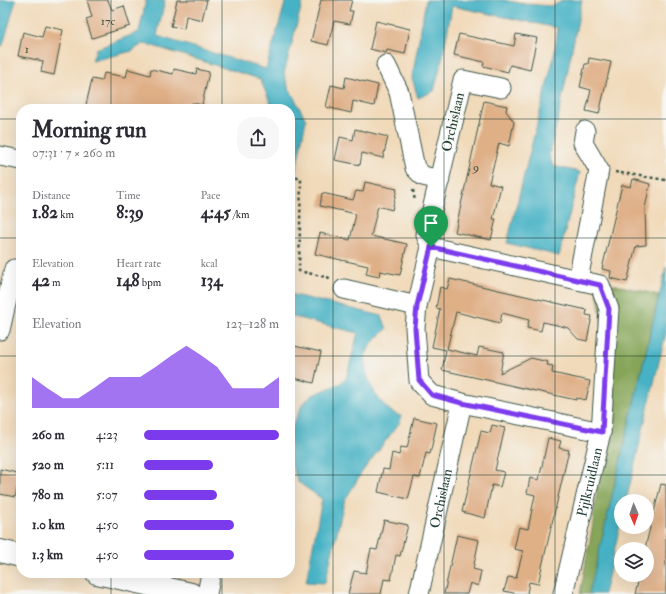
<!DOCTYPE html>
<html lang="en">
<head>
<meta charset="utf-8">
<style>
	:root { --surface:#fff; --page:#f7f7f7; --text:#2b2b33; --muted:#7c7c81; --accent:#7c3aed }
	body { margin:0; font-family:"IM FELL Double Pica",serif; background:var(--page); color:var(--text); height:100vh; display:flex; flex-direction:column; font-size:15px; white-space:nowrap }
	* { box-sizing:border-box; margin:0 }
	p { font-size:13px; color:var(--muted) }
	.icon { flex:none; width:22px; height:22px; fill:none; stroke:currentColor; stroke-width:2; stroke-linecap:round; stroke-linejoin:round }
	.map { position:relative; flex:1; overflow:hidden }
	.side { position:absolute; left:16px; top:104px; width:279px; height:474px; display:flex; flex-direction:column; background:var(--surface); border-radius:16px; box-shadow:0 4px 16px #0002 }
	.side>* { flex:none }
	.needle { width:26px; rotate:178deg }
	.tools { position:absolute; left:614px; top:494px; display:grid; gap:8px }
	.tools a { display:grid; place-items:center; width:40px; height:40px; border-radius:50%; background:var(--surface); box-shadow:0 4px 16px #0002; font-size:20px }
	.pin { position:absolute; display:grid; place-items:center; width:34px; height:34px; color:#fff; margin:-41px -17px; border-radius:50% 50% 50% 0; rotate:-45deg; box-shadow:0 0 4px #0007 }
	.pin .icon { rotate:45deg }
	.round { display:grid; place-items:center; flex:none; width:42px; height:42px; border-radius:16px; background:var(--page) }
	.headline { display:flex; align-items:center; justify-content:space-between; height:68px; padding:0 16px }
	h1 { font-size:22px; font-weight:700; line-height:30px }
	.metrics { display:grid; grid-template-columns:repeat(3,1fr); gap:6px; height:68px; padding:4px 16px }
	.metrics div { display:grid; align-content:center }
	.metrics b { font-size:17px; font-weight:700 }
	.metrics small { font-size:11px; font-weight:400 }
	.metrics p { font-size:11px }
	.chart { height:112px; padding:8px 16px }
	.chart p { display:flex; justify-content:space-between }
	.chart svg { width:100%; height:72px; margin-top:4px; fill:var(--accent); opacity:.7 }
	ul { padding:0 16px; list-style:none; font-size:13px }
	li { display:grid; grid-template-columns:64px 48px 1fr; align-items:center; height:30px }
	li i { height:10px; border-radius:5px; background:var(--accent) }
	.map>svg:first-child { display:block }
</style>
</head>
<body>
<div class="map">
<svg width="666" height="594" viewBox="0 0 666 594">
	<rect width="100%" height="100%" fill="#f6f6f2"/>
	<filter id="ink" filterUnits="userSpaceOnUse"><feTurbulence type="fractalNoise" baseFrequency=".025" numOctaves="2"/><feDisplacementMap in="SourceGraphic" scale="8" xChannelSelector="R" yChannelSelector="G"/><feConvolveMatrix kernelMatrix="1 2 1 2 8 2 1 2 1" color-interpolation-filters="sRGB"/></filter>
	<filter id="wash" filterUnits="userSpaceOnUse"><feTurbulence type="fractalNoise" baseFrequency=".012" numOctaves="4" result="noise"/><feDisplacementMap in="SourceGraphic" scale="16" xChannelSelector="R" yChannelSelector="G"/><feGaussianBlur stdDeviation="0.9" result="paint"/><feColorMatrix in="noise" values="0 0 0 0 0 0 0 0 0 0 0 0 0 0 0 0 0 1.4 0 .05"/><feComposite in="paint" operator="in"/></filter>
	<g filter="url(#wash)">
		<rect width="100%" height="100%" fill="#f1daba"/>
		<path fill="#86a559" stroke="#527146" d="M 596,284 L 617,285 L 659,295 L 589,594 L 580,594 L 592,529 L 611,385 Z"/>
		<path fill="#47b2c5" stroke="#33787c" d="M 0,0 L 16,0 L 3,45 L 0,47 Z
			M 146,0 L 165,0 L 157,36 L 266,69 L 286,0 L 303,0 L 284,74 L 288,86 L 306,120 L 290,199 L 290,109 L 273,109 L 260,79 L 150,45 L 143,44 L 132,51 L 92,61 L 96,49 L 139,32 Z
			M 426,0 L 503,0 L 525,4 L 551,6 L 559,3 L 561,0 L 582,0 L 559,114 L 549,155 L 553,166 L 580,172 L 559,256 L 507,243 L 554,56 L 558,28 L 452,6 L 443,56 L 434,91 L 418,98 L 412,78 Z
			M 666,267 L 666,332 L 626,501 L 621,501 L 621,522 L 604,594 L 589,594 Z
			M 290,294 L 382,316 L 387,329 C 381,335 371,342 368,350 C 357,370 380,411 401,416 L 400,422 L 362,472 L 344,502 L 325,583 L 306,582 L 322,499 L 298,482 L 290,460 L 290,435 L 294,422 L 303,403 L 313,395 L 339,384 L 346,379 L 358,333 L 290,316 Z"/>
		<g id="blocks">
			<path fill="#dfaf86" d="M 87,0 L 108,0 L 112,10 L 124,6 L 130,26 L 92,38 L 86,19 L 92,17 Z
				M 177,0 L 207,0 L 202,20 L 186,16 L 184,29 L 171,26 Z
				M 321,0 L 352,0 L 349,11 L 353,11 L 350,24 L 334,21 L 328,45 L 311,41 Z
				M 376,21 L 410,29 L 405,54 L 387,50 L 386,53 L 370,49 Z
				M 45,26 L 63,30 L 54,75 L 41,72 L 43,61 L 18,56 L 23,32 L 42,37 Z
				M 459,34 L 514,46 L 516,34 L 537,38 L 530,70 L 510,65 L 508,72 L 483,66 L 484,62 L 454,55 Z
				M 589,58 L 611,62 L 599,114 L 586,111 L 591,90 L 580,87 L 585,64 L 588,64 Z
				M 128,69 L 150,75 L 151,69 L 173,74 L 174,69 L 196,74 L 197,69 L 209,72 L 202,105 L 192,103 L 190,109 L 157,109 L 145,106 L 144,109 L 85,109 L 92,79 L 102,81 L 104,73 L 126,77 Z
				M 346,77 L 378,85 L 374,106 L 353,101 L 351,113 L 326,107 L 331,85 L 344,88 Z
				M 484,101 L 507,106 L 506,111 L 514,122 L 509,146 L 499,143 L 489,183 L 501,186 L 493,219 L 496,219 L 491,240 L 455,232 Z
				M 355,129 L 388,137 L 383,158 L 362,153 L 360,165 L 335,160 L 340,137 L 353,140 Z
				M 633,179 L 650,184 L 645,208 L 646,245 L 636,246 L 627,282 L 610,278 L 611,271 L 602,269 L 622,185 L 631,187 Z
				M 365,182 L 397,189 L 392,210 L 378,206 L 371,236 L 407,244 L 400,275 L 380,271 L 379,277 L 366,274 L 368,266 L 315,254 L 320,233 L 350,240 L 356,214 L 320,206 L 322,193 L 353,200 L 356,191 L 363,192 Z
				M 450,279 L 587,310 L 586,315 L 592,316 L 587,341 L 578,339 L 568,328 L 561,326 L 543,322 L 541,331 L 527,328 L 529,320 L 502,313 L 500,323 L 456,312 L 447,349 L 477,356 L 479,347 L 504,352 L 500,373 L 531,358 L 548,362 L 547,365 L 553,366 L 552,373 L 590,381 L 586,400 L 576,398 L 576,400 L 442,370 L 446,350 L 432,347 L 440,309 L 436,308 L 440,287 L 447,289 Z
				M 290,345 L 321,352 L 314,383 L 290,377 Z
				M 414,418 L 437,423 L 430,454 L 426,453 L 420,478 L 414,477 L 408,499 L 378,492 L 383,469 L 389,470 L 392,453 L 399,455 L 401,447 L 407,448 Z
				M 492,425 L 505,428 L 495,470 L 504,472 L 500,487 L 492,485 L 485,518 L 462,512 L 481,431 L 490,433 Z
				M 548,438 L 561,441 L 559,448 L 569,450 L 538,584 L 529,582 L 527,594 L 518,594 L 504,591 L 508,577 L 516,578 L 523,551 L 514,549 L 519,527 L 528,529 L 535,495 L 527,493 L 530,478 L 539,480 Z
				M 0,469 L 21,474 L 15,497 L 0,494 Z
				M 661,484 L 666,485 L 666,594 L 635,594 L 640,575 L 647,575 L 646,544 Z
				M 384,520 L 408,525 L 400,556 L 396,555 L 391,580 L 384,579 L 381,594 L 348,594 L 354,571 L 366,573 L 371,549 L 377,550 Z
				M 457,535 L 479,540 L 473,569 L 481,571 L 478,586 L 470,583 L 467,594 L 444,594 Z"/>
		</g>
	</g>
	<g filter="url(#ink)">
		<use href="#blocks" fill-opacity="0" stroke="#3e5548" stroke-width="1"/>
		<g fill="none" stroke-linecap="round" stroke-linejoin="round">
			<defs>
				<g id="minor">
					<path d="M 386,65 L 399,92 L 415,168 L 423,176 L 440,180"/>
					<path d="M 501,88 L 463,80 L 426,235 L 431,247 L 417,306 L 415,328 L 419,381 L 432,395 L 462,403 L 601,432"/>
					<path d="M 0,156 L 21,160"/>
					<path d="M 431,247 L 578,280"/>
					<path d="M 344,289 L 417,306"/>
					<path d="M 0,330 L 14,269"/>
					<path d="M 207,594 L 211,573"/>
					<path id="s1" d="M 419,594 L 462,403"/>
					<path id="s2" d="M 563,594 L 601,432 L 609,309 L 600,285 L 578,280 L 599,170 L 583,143 L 585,131"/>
				</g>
				<path id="tertiary" d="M 0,551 L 21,556
					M 97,573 L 191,594"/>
			</defs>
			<use href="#minor" stroke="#3e5548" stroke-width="21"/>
			<use href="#tertiary" stroke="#3e5548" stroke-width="24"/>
			<path stroke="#3e5548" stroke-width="2.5" stroke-dasharray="3 3" stroke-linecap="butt" d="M 615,172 L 666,180
				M 290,176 L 301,179 L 299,271 L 330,278
				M 413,190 L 415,201"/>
			<use href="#minor" stroke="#fff" stroke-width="19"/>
			<use href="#tertiary" stroke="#fff" stroke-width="22"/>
		</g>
	</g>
	<g fill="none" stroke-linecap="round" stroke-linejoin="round" filter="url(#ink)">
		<defs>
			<path id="route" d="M 431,247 L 600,285 L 609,309 L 602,432 L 462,403 L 432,395 L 419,380 L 415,328 L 417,306 Z"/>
		</defs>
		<use href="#route" stroke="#fff" stroke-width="8"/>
		<use href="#route" stroke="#7c3aed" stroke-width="5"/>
	</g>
	<path fill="none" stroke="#1f3d34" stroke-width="1" stroke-opacity="0.55" d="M 111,0 L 111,109M 222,0 L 222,109M 333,0 L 333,594M 444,0 L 444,594M 555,0 L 555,594M 0,119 L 21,119M 290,119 L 666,119M 0,238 L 21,238M 290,238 L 666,238M 0,356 L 21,356M 290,356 L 666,356M 0,475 L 21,475M 290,475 L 666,475M 111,573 L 111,594M 222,573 L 222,594"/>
	<g text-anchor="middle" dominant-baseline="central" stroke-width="3" stroke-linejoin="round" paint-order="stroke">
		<g font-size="12" fill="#4f5a48">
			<text x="108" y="21">17c</text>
			<text x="27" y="49">1</text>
			<text x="476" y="167">9</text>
		</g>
		<g font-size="14" fill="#1f3d34" stroke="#f6f6f2">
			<text transform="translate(453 122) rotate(-77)">Orchislaan</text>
			<text stroke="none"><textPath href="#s2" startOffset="115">Pijlkruidlaan</textPath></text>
			<text stroke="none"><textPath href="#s1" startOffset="98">Orchislaan</textPath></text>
		</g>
	</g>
</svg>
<div class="tools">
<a><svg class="needle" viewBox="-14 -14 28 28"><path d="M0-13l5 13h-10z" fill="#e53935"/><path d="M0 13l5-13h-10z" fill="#7c7c81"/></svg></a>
<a><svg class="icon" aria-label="layers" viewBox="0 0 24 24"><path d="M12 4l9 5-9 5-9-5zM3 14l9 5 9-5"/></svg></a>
</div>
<div class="pin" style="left:431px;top:247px;background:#1e9e55"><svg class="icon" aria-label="arrive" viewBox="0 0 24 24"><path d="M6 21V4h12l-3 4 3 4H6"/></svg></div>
<section class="side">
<div class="headline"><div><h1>Morning run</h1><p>07:31 · 7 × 260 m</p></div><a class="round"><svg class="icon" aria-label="share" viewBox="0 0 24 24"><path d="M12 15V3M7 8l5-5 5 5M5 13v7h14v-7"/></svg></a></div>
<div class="metrics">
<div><p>Distance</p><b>1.82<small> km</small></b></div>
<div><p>Time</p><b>8:39</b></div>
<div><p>Pace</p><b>4:45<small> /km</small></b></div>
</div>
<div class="metrics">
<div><p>Elevation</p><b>42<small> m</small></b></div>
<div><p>Heart rate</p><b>148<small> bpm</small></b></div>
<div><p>kcal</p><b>134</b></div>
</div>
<div class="chart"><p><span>Elevation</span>123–128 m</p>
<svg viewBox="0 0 160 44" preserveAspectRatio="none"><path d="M0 44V25L10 32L20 38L30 38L40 32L50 25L60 25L70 25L80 19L90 12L100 6L110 12L120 19L130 32L140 32L150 32L160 25V44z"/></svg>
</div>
<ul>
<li><b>260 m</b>4:23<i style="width:100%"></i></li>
<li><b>520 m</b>5:11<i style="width:51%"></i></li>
<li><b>780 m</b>5:07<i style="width:54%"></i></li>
<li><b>1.0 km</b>4:50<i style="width:67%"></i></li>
<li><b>1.3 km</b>4:50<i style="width:67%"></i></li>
</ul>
</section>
</div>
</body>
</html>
